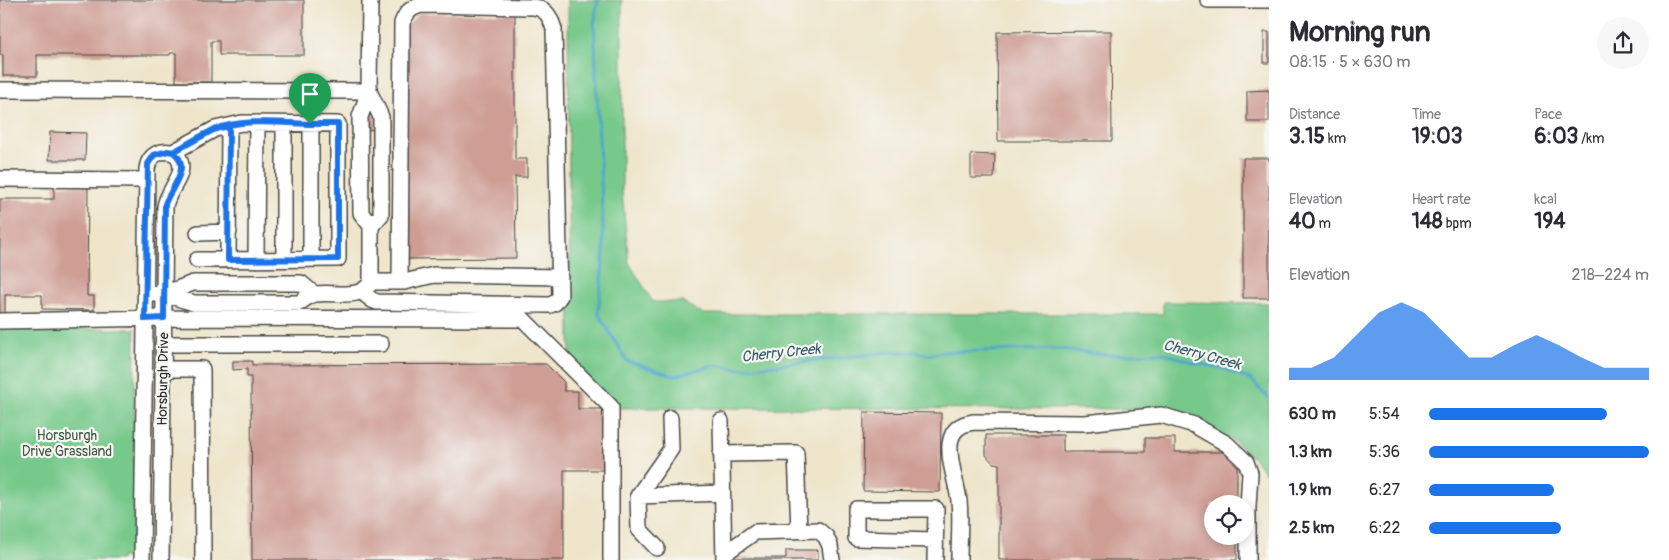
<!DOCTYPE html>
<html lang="en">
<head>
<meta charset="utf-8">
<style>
	:root { --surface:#fff; --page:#f7f7f7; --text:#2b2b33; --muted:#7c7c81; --accent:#1a73e8 }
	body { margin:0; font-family:Pangolin,sans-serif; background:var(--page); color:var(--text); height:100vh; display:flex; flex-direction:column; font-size:19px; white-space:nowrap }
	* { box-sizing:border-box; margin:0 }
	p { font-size:16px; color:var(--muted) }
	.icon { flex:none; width:28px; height:28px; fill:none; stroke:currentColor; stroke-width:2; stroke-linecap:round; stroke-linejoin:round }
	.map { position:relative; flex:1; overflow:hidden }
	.panel { display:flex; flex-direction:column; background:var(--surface); width:400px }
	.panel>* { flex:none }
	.tools { position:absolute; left:1204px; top:495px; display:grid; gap:10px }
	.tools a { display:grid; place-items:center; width:50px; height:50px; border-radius:50%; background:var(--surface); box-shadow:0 2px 12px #0003; font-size:25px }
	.pin { position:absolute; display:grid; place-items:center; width:42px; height:42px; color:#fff; margin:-51px -21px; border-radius:50% 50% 50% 0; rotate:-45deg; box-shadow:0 0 5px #0007 }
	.pin .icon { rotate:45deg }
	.round { display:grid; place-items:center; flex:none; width:52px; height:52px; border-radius:26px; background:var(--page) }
	.head { display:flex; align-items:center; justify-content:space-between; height:85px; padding:0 20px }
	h1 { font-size:28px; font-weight:700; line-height:38px }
	.metrics { display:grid; grid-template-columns:repeat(3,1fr); gap:8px; height:85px; padding:5px 20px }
	.metrics div { display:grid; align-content:center }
	.metrics b { font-size:21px; font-weight:700 }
	.metrics small { font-size:14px; font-weight:400 }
	.metrics p { font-size:14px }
	.chart { height:140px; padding:10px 20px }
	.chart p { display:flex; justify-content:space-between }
	.chart svg { width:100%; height:90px; margin-top:5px; fill:var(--accent); opacity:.7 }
	ul { padding:0 20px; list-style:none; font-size:16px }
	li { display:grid; grid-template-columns:80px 60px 1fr; align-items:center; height:38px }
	li i { height:12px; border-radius:6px; background:var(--accent) }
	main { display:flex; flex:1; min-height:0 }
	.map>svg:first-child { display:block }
</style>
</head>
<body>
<main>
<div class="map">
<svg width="1269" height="560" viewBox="0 0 1269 560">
	<rect width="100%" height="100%" fill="#f6f6f2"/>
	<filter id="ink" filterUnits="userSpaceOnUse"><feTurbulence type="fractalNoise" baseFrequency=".02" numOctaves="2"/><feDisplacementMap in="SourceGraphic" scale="10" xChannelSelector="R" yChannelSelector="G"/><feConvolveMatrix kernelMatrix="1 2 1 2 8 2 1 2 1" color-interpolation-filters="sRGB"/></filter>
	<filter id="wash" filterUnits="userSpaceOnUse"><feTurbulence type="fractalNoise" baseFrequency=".0096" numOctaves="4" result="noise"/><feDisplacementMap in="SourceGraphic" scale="20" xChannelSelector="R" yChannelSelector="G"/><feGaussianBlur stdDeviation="1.12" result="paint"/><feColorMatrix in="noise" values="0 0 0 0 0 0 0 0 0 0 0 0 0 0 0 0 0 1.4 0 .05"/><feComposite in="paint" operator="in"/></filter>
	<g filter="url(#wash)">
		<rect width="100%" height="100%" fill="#eee5cb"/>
		<path fill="#77c98b" stroke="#517a5b" d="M 568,0 L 622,0 L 622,192 L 629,263 L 653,302 L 682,302 L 703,314 L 1163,314 L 1163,302 L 1269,303 L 1269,478 L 1256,461 L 1234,441 L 1168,412 L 1139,409 L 620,408 L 570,362 Z
			M 0,329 L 135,329 L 133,557 L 121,557 L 121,560 L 0,560 Z"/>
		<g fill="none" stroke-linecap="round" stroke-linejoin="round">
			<path stroke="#4ba5c9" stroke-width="3" d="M 598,0 L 594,24 L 604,252 L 598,313 L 627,361 L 675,376 L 714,365 L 740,369 L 891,352 L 914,352 L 929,355 L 942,352 L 1060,349 L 1107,355 L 1164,353 L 1192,362 L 1220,368 L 1252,380 L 1262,392 L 1269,398"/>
		</g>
		<g id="blocks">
			<path fill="#ce9d94" d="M 0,0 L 304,0 L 304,55 L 219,55 L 219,41 L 211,41 L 211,82 L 176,82 L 176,53 L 170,53 L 170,55 L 37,55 L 37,76 L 3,76 L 3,55 L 0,55 Z
				M 419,13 L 515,13 L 515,159 L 527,159 L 527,177 L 515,177 L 516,258 L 404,259 L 404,28 Z
				M 1111,31 L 1112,141 L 998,141 L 997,32 Z
				M 1264,32 L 1269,32 L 1269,63 L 1264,63 Z
				M 1269,90 L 1269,122 L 1247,122 L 1247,91 Z
				M 367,115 L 376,115 L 377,129 L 368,130 Z
				M 50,132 L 86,133 L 85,160 L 49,160 Z
				M 971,154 L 995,155 L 994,178 L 971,178 Z
				M 1243,158 L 1269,158 L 1269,298 L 1243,298 Z
				M 54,185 L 88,185 L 87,296 L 94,296 L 94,310 L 42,309 L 42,295 L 5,295 L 5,315 L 0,315 L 0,199 L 54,199 Z
				M 233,361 L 252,361 L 252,365 L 546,364 L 564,382 L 564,391 L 578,391 L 578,409 L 608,409 L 608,470 L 564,470 L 564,560 L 252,560 L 251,377 L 247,377 L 247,369 L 233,370 Z
				M 864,412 L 941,413 L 940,492 L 863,491 Z
				M 986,435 L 1063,435 L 1063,452 L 1145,452 L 1145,438 L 1175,438 L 1175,452 L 1224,452 L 1237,465 L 1237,504 L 1212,504 L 1212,536 L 1237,536 L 1237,560 L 999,560 L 999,464 L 993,463 L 986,455 Z
				M 786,550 L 818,550 L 818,560 L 735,560 L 735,558 L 786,558 Z"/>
		</g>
	</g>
	<g filter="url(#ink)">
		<use href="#blocks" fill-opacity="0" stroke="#484743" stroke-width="1"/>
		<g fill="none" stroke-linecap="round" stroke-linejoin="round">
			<defs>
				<path id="minor" d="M 1208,0 L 1269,0
					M 0,90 L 369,91 L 370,0
					M 369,91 L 381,117 L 381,215 L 371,226
					M 284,124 L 284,259
					M 311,124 L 311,259
					M 173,152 L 215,129 L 242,123 L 338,124 L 338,259 L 197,260
					M 0,179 L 146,180
					M 198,233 L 229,232
					M 228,260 L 229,126
					M 256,260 L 257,123
					M 371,282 L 404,282 L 434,275 L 560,277
					M 362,292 L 372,300 L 377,302 L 550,305 L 555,303 L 560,296 L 554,29 C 550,17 547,9 534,7 L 421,5 C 410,8 406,13 402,23 L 400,282
					M 154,294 L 164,294 L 194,303 L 299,303 C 304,300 310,294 316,294 C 334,291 361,301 371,282 L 371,226 L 361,213 L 360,117 L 369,91
					M 164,294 L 193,283 L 301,283 L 314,294
					M 0,321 L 164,318 L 523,319 L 611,407 L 611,560
					M 163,344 L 381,344
					M 163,369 L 202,369 L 203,560
					M 721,421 L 724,560
					M 721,454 L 796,453 L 799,531
					M 638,496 L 722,493
					M 935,540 L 856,538 L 856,509 L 936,509 L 935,560
					M 657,548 L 639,529 L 638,496 L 671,449 L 670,418
					M 724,554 L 755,532 L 818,530 L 826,537 L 830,546 L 832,560
					M 142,560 L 147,169 C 149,154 163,147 177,155 C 190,174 167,188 165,207 L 161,560
					M 959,560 C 959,542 961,518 959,501 C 957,476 932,427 974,422 L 1085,423 L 1161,415 L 1194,425 L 1227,444 L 1246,462 L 1250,473 L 1248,506 L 1248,560"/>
			</defs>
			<use href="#minor" stroke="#484743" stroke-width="18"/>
			<use href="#minor" stroke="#fff" stroke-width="15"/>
		</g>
	</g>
	<g fill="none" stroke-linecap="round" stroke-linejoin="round" filter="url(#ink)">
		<defs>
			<path id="route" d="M 310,124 C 281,123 241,118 214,130 C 200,135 187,145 173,152 C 193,166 170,189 165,204 L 164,318 L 145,319 L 148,164 L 154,155 L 168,151 L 173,152 L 215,129 L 229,126 L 228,260 L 338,259 L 338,124 L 310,124"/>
		</defs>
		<use href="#route" stroke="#fff" stroke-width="10"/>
		<use href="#route" stroke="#1a73e8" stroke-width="6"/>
	</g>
	<g text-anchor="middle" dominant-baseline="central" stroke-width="4.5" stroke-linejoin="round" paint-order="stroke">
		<g font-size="14" fill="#2b2b2b" stroke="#f6f6f2">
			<text transform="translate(163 379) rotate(-89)">Horsburgh Drive</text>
		</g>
		<g font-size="14" fill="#425a48" stroke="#f6f6f2">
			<text x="67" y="435">Horsburgh<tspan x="67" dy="16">Drive Grassland</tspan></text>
		</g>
		<g font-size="15" font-style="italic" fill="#385c6a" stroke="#f6f6f2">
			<text transform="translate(781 353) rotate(-6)">Cherry Creek</text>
			<text transform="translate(1202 355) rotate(15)">Cherry Creek</text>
		</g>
	</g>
</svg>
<div class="tools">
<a><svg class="icon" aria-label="locate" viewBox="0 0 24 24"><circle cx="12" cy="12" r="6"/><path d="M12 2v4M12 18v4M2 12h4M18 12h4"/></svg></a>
</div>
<div class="pin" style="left:310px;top:124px;background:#1e9e55"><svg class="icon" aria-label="arrive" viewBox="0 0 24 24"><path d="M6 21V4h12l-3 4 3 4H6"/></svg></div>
</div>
<section class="panel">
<div class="head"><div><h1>Morning run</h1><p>08:15 · 5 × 630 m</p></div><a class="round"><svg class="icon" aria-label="share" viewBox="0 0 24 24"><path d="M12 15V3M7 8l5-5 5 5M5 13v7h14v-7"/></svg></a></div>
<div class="metrics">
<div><p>Distance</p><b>3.15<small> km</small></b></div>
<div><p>Time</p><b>19:03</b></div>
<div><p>Pace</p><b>6:03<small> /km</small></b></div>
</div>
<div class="metrics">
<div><p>Elevation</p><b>40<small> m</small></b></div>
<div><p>Heart rate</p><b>148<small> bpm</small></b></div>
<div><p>kcal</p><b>194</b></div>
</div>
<div class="chart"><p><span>Elevation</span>218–224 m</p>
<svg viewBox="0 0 160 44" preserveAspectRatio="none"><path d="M0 44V38L10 38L20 33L30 22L40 11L50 6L60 11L70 22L80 33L90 33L100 27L110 22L120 27L130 33L140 38L150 38L160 38V44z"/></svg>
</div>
<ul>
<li><b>630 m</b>5:54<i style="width:81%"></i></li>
<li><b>1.3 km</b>5:36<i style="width:100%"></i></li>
<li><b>1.9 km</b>6:27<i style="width:57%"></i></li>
<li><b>2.5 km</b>6:22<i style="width:60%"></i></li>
</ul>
</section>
</main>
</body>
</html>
